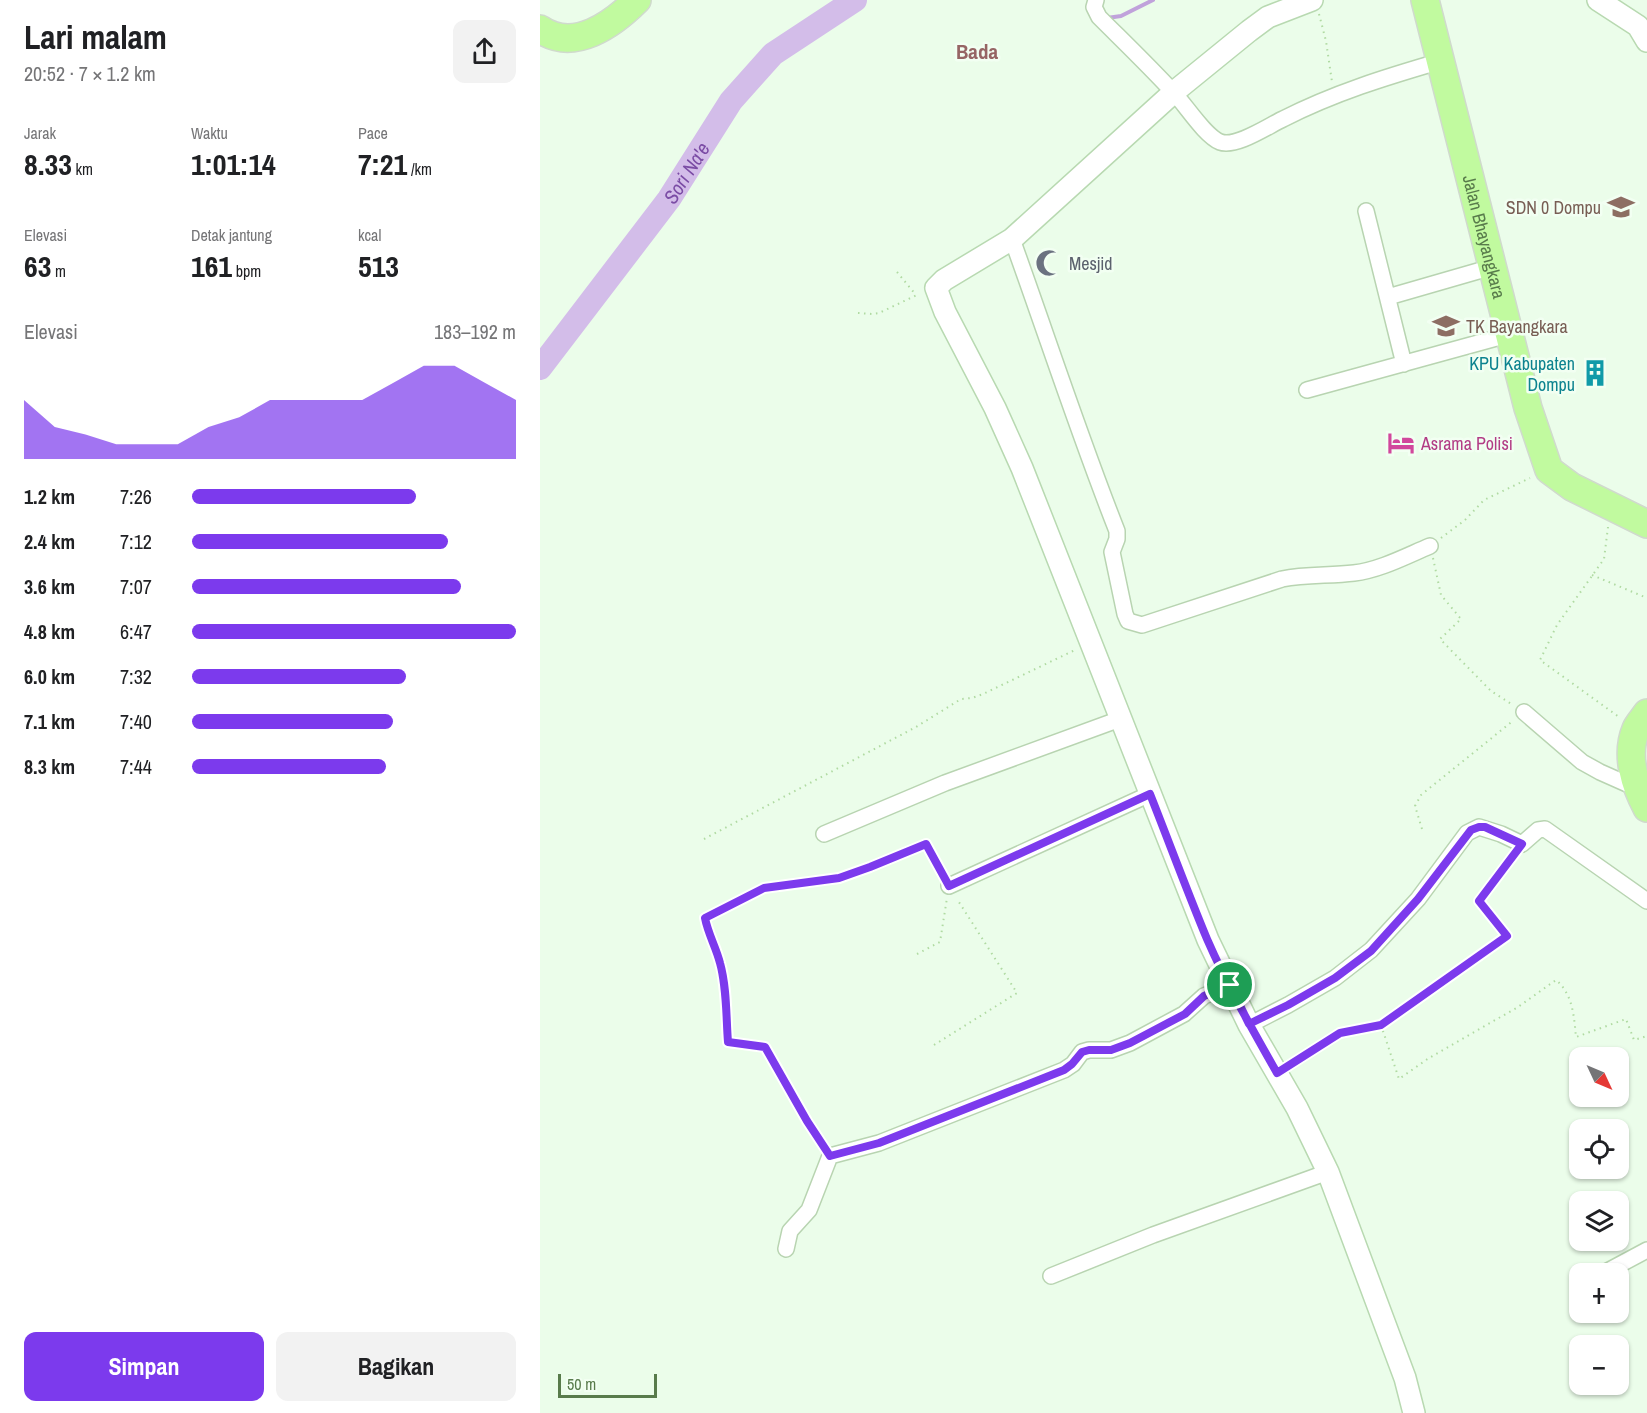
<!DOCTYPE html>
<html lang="id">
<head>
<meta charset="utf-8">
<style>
	:root { --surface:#fff; --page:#f2f2f2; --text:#202124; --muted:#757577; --accent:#7c3aed }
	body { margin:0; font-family:"Archivo Narrow",sans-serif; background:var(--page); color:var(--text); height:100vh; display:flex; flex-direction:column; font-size:22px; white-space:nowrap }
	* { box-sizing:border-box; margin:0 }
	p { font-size:20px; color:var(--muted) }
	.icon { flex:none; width:33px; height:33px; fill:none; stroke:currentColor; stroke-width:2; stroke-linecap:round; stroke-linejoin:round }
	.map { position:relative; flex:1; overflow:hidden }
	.drawer { display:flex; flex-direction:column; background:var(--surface); width:540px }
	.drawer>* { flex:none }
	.needle { width:39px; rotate:134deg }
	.fabs { position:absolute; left:1029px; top:1047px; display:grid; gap:12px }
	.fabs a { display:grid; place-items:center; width:60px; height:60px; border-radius:12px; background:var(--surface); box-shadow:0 2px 4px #0004; font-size:30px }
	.scale { position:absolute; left:18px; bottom:15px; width:99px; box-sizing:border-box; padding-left:6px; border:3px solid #587b4b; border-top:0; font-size:16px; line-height:21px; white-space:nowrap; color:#587b4b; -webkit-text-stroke:4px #f2fff2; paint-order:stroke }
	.pin { position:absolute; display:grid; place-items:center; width:51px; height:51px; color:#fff; margin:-26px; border:3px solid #fff; border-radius:50%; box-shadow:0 2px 6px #0007 }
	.round { display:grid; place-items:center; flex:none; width:63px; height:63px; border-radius:12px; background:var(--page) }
	.overview { display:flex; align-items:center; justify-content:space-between; height:102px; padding:0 24px }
	h1 { font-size:33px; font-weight:700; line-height:45px }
	.figures { display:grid; grid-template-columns:repeat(3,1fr); gap:9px; height:102px; padding:6px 24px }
	.figures div { display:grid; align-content:center }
	.figures b { font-size:30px; font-weight:700 }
	.figures small { font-size:16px; font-weight:400 }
	.figures p { font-size:16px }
	.chart { height:168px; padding:12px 24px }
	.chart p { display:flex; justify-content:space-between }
	.chart svg { width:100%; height:108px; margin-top:6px; fill:var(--accent); opacity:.7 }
	.button { display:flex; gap:12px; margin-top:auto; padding:12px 24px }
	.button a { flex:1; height:69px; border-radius:12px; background:var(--accent); color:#fff; font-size:24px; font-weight:700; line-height:69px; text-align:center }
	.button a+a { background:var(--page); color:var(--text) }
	ul { padding:0 24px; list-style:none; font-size:20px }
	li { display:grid; grid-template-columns:96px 72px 1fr; align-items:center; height:45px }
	li i { height:15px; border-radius:8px; background:var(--accent) }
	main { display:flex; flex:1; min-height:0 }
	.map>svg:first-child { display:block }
</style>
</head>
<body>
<main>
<section class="drawer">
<div class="overview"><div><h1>Lari malam</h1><p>20:52 · 7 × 1.2 km</p></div><a class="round"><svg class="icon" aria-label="share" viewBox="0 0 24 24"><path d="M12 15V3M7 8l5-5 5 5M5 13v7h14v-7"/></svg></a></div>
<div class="figures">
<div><p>Jarak</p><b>8.33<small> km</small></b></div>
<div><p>Waktu</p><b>1:01:14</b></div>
<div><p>Pace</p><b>7:21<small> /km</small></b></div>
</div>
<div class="figures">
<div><p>Elevasi</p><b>63<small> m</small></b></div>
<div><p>Detak jantung</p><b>161<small> bpm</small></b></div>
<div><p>kcal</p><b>513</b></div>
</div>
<div class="chart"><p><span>Elevasi</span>183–192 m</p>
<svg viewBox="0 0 160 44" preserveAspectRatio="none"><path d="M0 44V20L10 31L20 34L30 38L40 38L50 38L60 31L70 27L80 20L90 20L100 20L110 20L120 13L130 6L140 6L150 13L160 20V44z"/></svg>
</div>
<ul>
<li><b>1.2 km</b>7:26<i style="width:69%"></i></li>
<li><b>2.4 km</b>7:12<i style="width:79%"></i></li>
<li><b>3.6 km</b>7:07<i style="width:83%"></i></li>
<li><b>4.8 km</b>6:47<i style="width:100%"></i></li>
<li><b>6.0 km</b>7:32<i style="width:66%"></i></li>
<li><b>7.1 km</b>7:40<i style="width:62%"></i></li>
<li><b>8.3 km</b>7:44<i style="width:60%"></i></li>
</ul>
<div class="button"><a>Simpan</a><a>Bagikan</a></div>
</section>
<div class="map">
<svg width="1107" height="1413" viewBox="0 0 1107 1413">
	<rect width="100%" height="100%" fill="#ebfdea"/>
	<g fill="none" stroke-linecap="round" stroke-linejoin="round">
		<path stroke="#c0a2db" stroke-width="4" d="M 567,18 L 581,16 L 613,0"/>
		<path stroke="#d3bde9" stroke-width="24" id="s1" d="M 0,368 L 129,199 L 191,101 L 233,54 L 315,0"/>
		<defs>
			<path id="street" d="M 556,0 L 554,7 L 559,17 C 584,42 609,66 633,92 C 646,105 664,135 680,142 C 696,148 728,126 743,119 C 794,93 846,77 901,61
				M 826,211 L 864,364
				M 472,239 C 507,336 539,435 577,531 L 577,539 L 572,552 L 585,614 L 588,621 L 602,625 L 742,579 C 766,574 790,576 814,573 C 840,570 866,556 890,546
				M 848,297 L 952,267
				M 767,390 L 971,334
				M 984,712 L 1042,762 L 1060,772 L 1096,788
				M 284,834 L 405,783 L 580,719
				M 409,886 L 610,794
				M 709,1025 L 748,1005 L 795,978 L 831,950 L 878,899 L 927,833 L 939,827 L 961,834 L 982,844 L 998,830 L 1005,829 L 1107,901
				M 246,1249 L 250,1231 L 269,1210 L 290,1156 L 339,1143 L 524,1070 L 533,1064 L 542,1052 L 549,1050 L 571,1050 L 590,1043 L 644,1014 L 664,996 L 690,985
				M 1064,1273 L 1107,1250
				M 511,1276 L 613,1235 L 788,1172"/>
			<path id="secondary" d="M 772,0 L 728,17 L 709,31 L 634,92 L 472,239 L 404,280 L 396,288 L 405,312 L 455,408 L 482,468 L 668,940 L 709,1025 L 757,1108 L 788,1172 L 865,1378 L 874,1413
				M 1058,0 L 1098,26 L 1107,41"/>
			<g id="highway">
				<path id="s2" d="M 885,0 L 988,408 L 1009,470 L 1032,487 L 1107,524"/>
				<path d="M 0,29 C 34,53 73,24 97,0"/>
				<path d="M 1107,713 C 1104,718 1098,724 1096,729 C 1085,755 1095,786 1107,808"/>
			</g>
		</defs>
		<use href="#street" stroke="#b8d4b1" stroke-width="18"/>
		<use href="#secondary" stroke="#b8d9b1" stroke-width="24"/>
		<use href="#highway" stroke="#d0dacd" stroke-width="30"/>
		<path stroke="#b0daa2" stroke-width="2" stroke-dasharray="1.5 4.5" stroke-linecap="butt" d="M 779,14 L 786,41 L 792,82
			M 357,272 L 376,295
			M 318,313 L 332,314 L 339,313 L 379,294
			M 1068,527 L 1064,559 L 1017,625 L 1000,660 L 1079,717
			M 901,538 L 925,520 L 944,500 L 990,478
			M 893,558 L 901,595 L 921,619 L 900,639 L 951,691 L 973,705
			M 1052,575 L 1107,598
			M 882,829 L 875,806 L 881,795 L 974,720
			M 164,839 L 376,727 L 421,699 L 432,698 L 443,694 L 535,650
			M 377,954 L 400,942 L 407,898
			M 841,1025 L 859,1079 L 889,1058 L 978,1007 L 1016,980 C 1033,994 1034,1017 1036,1037 L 1086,1019 L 1094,1040 L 1107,1036
			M 394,1045 L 477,993 L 417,899
			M 752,1064 L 800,1033 L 841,1025 L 967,936 L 939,901 L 973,856
			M 283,1146 L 267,1121 L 225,1047 L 188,1042 C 186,1016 187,988 180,963 C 176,947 168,934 165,918 L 224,888 L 299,878 L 330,867 L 386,844 L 402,873"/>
		<use href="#street" stroke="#fff" stroke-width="15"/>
		<use href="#secondary" stroke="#fff" stroke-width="21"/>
		<use href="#highway" stroke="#c1fa9f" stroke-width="27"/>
	</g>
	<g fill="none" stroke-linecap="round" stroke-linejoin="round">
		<defs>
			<path id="route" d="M 690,985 L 664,996 L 645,1014 L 590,1043 L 571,1050 L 549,1050 L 542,1052 L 532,1064 L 524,1070 L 339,1143 L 290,1156 L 267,1121 L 225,1047 L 188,1042 C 186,1017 187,988 180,963 C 176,947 168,934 165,918 L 224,888 L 299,878 L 330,867 L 386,844 L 409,886 L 610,794 C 629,842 647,891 667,939 C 687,985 712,1029 737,1073 L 800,1033 L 841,1025 L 967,936 L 939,901 L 982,844 L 945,827 L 939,827 L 931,830 L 878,899 L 831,951 L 795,978 L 748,1005 L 709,1024 L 690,985"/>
		</defs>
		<use href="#route" stroke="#fff" stroke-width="12"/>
		<use href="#route" stroke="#7c3aed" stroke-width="8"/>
	</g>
	<defs>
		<symbol id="school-bare" viewBox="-9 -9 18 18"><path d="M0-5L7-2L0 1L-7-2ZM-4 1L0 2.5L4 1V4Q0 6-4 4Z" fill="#8d6e63" stroke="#f2fff2" stroke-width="2.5" paint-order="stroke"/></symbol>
		<symbol id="mosque-bare" viewBox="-9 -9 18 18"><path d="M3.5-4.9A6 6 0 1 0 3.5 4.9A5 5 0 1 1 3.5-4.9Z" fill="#6b7280" stroke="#f2fff2" stroke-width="2.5" paint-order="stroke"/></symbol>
		<symbol id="building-bare" viewBox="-9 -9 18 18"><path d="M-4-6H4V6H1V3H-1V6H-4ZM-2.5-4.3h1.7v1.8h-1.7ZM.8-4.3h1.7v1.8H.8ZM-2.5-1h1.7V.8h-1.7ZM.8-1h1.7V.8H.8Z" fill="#0f9aa8" stroke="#f2fff2" stroke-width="2.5" paint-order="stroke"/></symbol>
		<symbol id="hotel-bare" viewBox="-9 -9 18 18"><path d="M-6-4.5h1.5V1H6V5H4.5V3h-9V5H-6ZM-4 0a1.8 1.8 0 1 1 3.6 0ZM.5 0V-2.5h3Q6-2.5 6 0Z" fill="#d1479c" stroke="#f2fff2" stroke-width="2.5" paint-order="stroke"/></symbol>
	</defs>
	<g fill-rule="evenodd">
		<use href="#school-bare" x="1062" y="188" width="38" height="38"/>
		<use href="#mosque-bare" x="490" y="244" width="38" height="38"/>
		<use href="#school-bare" x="887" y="307" width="38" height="38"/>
		<use href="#building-bare" x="1036" y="354" width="38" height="38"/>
		<use href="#hotel-bare" x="842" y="424" width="38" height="38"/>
	</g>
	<g text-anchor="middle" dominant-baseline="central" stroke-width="5" stroke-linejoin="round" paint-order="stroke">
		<g font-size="18" fill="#785e54" stroke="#f2fff2" text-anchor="end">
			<text x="1061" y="207">SDN 0 Dompu</text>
			<text x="926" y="326" text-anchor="start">TK Bayangkara</text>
		</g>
		<g font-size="18" fill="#587b4b" stroke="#f2fff2">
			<text stroke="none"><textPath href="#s2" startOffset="244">Jalan Bhayangkara</textPath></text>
		</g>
		<g font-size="18" fill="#5b616d" stroke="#f2fff2" text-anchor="start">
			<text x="529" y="263">Mesjid</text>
		</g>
		<g font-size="18" fill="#0d838f" stroke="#f2fff2" text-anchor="end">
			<text x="1035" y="363">KPU Kabupaten<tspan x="1035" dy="21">Dompu</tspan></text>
		</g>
		<g font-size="18" fill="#b23c85" stroke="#f2fff2" text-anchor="start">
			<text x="881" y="443">Asrama Polisi</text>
		</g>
		<g font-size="20" font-style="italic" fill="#7b4ca5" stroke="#f2fff2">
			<text stroke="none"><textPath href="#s1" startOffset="244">Sori Na'e</textPath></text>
		</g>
		<g font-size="21" font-weight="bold" fill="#966564" stroke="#f2fff2">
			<text x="437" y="51">Bada</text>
		</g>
	</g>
</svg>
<div class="fabs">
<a><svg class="needle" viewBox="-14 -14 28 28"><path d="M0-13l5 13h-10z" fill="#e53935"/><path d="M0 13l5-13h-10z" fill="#757577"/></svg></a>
<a><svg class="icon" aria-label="locate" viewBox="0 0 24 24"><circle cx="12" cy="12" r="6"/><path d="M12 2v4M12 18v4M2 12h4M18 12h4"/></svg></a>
<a><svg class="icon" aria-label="layers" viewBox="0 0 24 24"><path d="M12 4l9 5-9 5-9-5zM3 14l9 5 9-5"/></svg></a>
<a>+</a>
<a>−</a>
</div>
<div class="scale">50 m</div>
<div class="pin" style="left:690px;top:985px;background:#1e9e55"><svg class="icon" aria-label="arrive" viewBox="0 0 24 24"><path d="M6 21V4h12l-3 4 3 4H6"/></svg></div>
</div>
</main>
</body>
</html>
